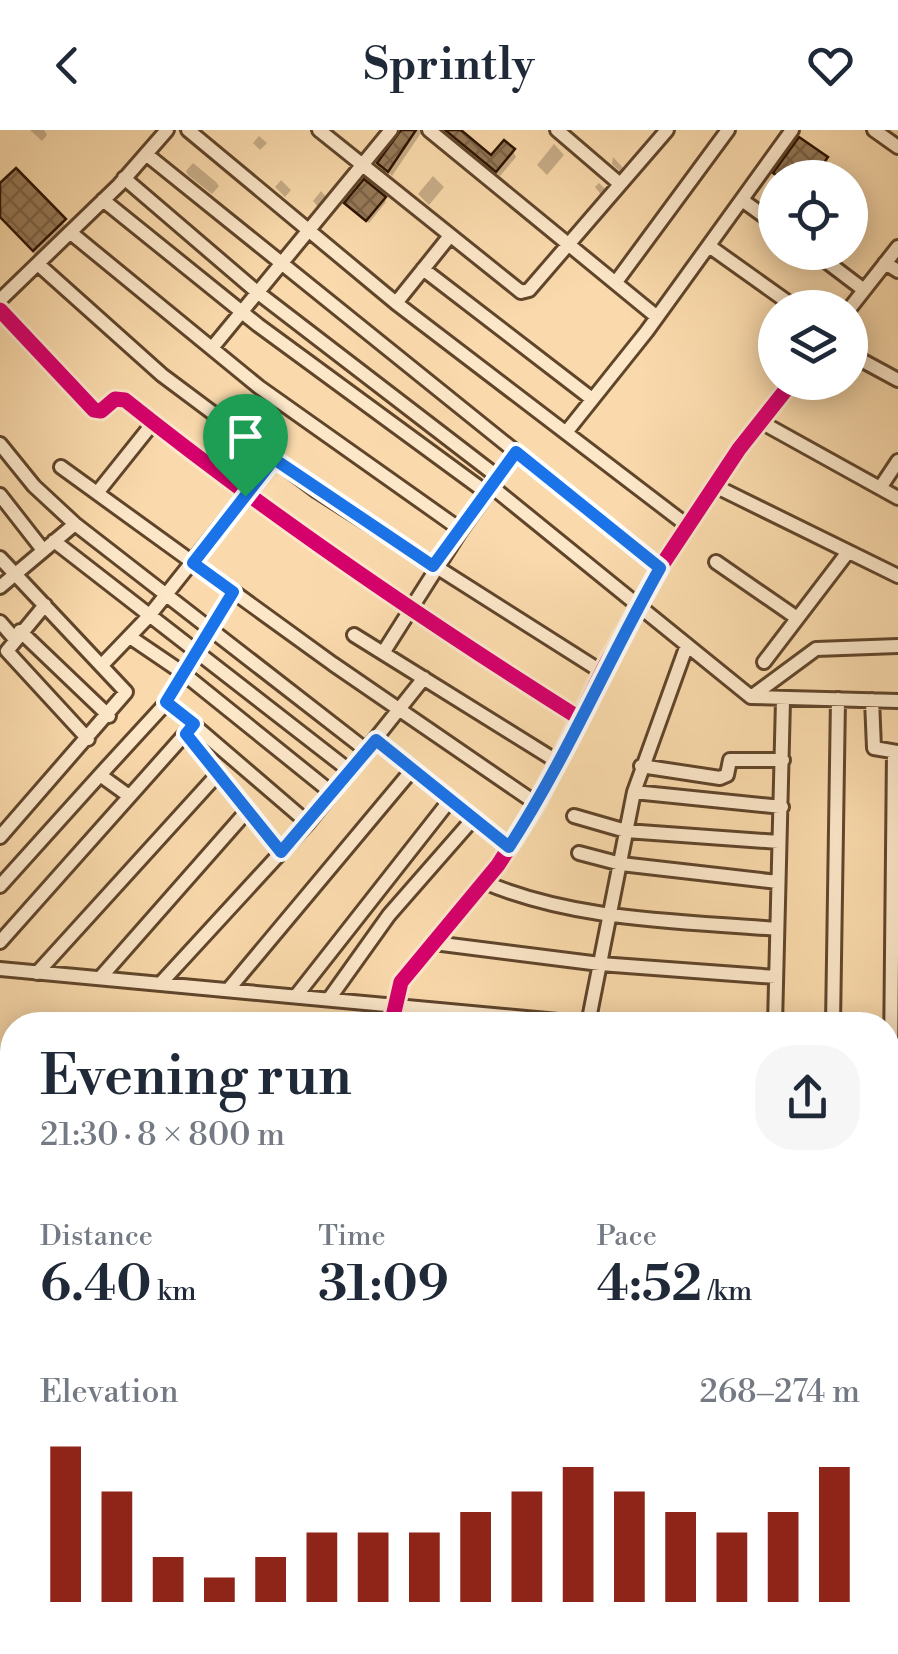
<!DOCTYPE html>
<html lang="en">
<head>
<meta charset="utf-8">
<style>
	:root { --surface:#fff; --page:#f6f6f7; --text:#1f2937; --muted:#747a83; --accent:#8f2418 }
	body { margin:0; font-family:"Libre Bodoni",serif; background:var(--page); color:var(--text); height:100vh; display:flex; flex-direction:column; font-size:38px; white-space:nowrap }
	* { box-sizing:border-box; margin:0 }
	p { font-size:32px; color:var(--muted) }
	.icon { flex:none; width:55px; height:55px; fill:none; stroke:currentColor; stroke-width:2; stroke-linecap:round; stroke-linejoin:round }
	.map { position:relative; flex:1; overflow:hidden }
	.side { position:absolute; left:0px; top:882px; width:900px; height:642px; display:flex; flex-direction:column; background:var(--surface); border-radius:40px 40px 0 0; box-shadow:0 5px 25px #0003 }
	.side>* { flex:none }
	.tools { position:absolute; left:758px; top:30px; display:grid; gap:20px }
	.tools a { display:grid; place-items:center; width:110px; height:110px; border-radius:50%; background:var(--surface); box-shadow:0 5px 25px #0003; font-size:50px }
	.pin { position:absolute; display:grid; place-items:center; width:85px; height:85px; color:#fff; margin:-102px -42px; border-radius:50% 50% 50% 0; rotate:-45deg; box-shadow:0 0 10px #0007 }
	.pin .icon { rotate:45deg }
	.round { display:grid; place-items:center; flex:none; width:105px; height:105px; border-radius:40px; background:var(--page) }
	.overview { display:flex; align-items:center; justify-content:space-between; height:170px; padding:0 40px }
	h1 { font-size:55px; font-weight:600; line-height:75px }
	.figures { display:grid; grid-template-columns:repeat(3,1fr); gap:15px; height:170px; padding:10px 40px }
	.figures div { display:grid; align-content:center }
	.figures b { font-size:50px; font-weight:600 }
	.figures small { font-size:28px; font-weight:400 }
	.figures p { font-size:28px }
	.chart { height:280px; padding:20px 40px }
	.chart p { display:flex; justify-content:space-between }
	.chart svg { width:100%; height:180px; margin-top:10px; stroke:var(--accent); stroke-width:6 }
	header { display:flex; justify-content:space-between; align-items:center; height:130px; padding:0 40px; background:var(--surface); font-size:45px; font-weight:600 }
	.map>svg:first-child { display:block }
</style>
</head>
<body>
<header><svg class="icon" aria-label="back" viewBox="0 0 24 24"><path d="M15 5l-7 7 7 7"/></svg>Sprintly<svg class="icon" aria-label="heart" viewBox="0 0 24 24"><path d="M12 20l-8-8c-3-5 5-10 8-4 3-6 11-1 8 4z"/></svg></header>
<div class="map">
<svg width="898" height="1524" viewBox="0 0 898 1524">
	<defs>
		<pattern id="building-cross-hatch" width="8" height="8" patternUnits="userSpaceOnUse" patternTransform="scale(2.5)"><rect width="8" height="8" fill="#977a59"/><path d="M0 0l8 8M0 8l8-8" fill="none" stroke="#7b6347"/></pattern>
	</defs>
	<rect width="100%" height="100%" fill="#fadaac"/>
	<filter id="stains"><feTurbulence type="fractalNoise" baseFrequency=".002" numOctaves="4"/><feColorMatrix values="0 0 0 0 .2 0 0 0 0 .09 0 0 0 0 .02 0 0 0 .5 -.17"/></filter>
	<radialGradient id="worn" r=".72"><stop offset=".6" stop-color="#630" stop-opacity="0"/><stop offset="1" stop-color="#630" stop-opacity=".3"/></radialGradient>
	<path fill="#0003" d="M 30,0 L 44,0 L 47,5 L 42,11 Z
		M 402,0 L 423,0 L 392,46 L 380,34 Z
		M 444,0 L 457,0 L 491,28 L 513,21 L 516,27 L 500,46 Z
		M 259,6 L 267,13 L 260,20 L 253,13 Z
		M 554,14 L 564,25 L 547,45 L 537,35 Z
		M 613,27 L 625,40 L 622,43 L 612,34 Z
		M 826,29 L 829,33 L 819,48 L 779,48 L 776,43 Z
		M 193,33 L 216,52 L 219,56 L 212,64 L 188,45 L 186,41 Z
		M 16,41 L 70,101 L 40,130 L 0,88 L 0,56 Z
		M 433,46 L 444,57 L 429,75 L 418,64 Z
		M 281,50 L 291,60 L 285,67 L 275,57 Z
		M 599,53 L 607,61 L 602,66 L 595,57 Z
		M 321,61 L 327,68 L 319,78 L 313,71 Z
		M 384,68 L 386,72 L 369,93 L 349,77 Z"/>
	<path fill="url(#building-cross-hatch)" stroke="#2c1300" stroke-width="2.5" d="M 401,0 L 416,0 L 388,42 L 377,33 Z
		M 445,0 L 461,0 L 491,25 L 504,10 L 515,19 L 496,42 Z
		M 799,7 L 828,27 L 813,48 L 780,48 L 773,43 Z
		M 16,38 L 66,89 L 33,121 L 0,87 L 0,53 Z
		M 364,49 L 386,67 L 366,91 L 344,73 Z"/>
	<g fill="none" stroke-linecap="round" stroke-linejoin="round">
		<defs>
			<path id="street" d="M 188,0 L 396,173 L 688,396
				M 319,0 L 521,162 L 529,160 L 667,0
				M 429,0 L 657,187
				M 557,0 L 620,54
				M 874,0 L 898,17
				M 146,24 L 660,438
				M 124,48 L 257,162 L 498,347
				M 103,70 L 258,195 L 487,363
				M 742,70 L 775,94
				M 71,103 L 259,257 L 461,400 L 383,523
				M 709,116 L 796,178
				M 814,122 L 864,160
				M 885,133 L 898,141
				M 39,135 L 162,245 L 317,361 L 602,542
				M 423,139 L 592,269
				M 616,152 L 728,0
				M 0,170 L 119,55 L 167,0
				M 396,173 L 449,107
				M 850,178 L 898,117
				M 0,180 L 94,280 L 101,281 L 115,269 L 125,270 C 270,386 422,489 579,588
				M 212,218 L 391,0
				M 850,224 L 898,250
				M 761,292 L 898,368
				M 568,300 L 647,201 L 792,0
				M 0,314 L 34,356 L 75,394 L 366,620
				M 61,337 L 333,534 L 537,674
				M 491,356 L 751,567 L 898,571
				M 715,356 L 898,446
				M 880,358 L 898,331
				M 97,363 L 153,293
				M 0,365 L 43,420
				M 461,400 L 516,322
				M 54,411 L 350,641
				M 0,428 L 126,562 L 0,707
				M 716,432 L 797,488
				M 0,457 L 75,394
				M 233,462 L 167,572 L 308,693
				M 45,475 L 7,521 L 88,609
				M 0,492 L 14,508
				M 20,501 L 109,586
				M 354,505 L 558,632
				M 130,507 L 183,543 L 332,663
				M 764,532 L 848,422
				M 102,535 L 149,486 L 274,329
				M 751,567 L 816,519 L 898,516
				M 872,570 L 874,618 L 898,622
				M 187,604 L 281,722
				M 376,610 L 509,717
				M 641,636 L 720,648 L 727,645 L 730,630 L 783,630
				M 634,662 L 782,677
				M 129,666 L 100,645 L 167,572
				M 574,686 L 626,701 L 779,712
				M 579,723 L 621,734 L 778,752
				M 484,752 C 575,791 680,791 777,799
				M 0,756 L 100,645
				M 0,812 L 194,594
				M 434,813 L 600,834 L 776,847
				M 0,839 L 601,895
				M 37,843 L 217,645
				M 100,848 L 247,681
				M 160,854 L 308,693 L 424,548
				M 228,860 L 412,640
				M 296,866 L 450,670
				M 329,869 L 389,785 L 473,689
				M 588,894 L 634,662 L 687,515
				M 391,895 L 401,852 L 498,735 L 537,674 L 605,536 L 660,438 L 739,319 L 792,252
				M 775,895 L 783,570
				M 833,895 L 838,569
				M 891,926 L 894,622
				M 0,1185 L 12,1190
				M 0,1251 L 12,1256
				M 0,1321 L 12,1291
				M 888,1390 L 898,1390
				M 0,1405 L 12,1388
				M 0,1414 L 12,1419
				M 0,1464 L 12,1445
				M 231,1512 L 280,1524
				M 0,1516 L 14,1517 L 15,1512
				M 216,1524 L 221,1512
				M 323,1524 L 323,1512
				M 364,1524 L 364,1512
				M 401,1524 L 402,1512
				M 441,1524 L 441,1512
				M 480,1524 L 480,1512
				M 521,1524 L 521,1512
				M 561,1524 L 561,1512
				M 601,1524 L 601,1512
				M 641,1524 L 642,1512
				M 677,1524 L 678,1512
				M 717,1524 L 717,1512
				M 756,1524 L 756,1512
				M 795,1524 L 795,1512
				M 831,1524 L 832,1512
				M 882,1524 L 882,1512"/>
		</defs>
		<use href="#street" stroke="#60452b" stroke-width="18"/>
		<use href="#street" stroke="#fce7c9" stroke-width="12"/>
		<path stroke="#2c1300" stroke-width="4" stroke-dasharray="18 18" stroke-linecap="butt" d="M 0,982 L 12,984
			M 888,1069 L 898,1070"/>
		<defs>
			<path id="cycleway" d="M 0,180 L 94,280 L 101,281 L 115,269 L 125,270 C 270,386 422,489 579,588
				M 391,895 L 401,852 L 498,735 L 537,674 L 605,536 L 660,438 L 739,319 L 792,252"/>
		</defs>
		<use href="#cycleway" stroke="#fce7c9" stroke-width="21"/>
		<use href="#cycleway" stroke="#d6006c" stroke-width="15"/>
	</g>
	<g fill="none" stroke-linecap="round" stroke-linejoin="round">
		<defs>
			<path id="route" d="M 516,322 L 660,438 C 608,530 566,629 509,717 L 376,610 L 281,722 L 186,604 L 194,594 L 166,572 L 233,462 L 193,433 L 274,329 L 433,436 Z"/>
		</defs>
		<use href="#route" stroke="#fff" stroke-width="20"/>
		<use href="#route" stroke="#1a73e8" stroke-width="12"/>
	</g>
	<rect width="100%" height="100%" filter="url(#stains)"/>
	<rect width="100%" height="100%" fill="url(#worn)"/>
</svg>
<div class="tools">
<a><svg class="icon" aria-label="locate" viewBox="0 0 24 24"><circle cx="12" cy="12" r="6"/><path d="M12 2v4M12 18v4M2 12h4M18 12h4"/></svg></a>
<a><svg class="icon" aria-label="layers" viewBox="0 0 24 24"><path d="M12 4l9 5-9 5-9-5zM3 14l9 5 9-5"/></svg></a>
</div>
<div class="pin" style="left:245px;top:366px;background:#1e9e55"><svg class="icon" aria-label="arrive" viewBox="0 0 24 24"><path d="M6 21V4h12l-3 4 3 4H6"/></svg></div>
<section class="side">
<div class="overview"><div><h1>Evening run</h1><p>21:30 · 8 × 800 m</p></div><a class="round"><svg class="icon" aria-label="share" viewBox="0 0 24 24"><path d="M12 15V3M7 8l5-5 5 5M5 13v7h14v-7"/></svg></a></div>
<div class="figures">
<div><p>Distance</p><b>6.40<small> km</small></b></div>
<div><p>Time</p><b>31:09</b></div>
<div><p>Pace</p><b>4:52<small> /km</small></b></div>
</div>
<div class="chart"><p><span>Elevation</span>268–274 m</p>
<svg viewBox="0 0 160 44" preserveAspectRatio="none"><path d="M5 44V6M15 44V17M25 44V33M35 44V38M45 44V33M55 44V27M65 44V27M75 44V27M85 44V22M95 44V17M105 44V11M115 44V17M125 44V22M135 44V27M145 44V22M155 44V11"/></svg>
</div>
</section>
</div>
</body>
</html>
